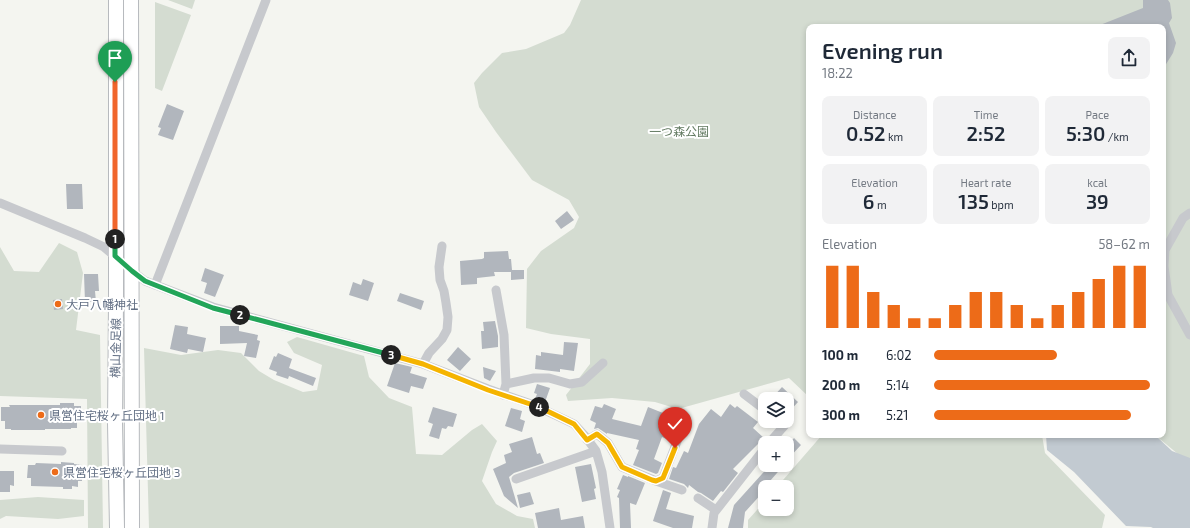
<!DOCTYPE html>
<html lang="en">
<head>
<meta charset="utf-8">
<style>
	:root { --surface:#fff; --page:#f2f2f3; --text:#1f2937; --muted:#747a83; --accent:#ed6b18 }
	body { margin:0; font-family:"Exo 2","Noto Sans JP",sans-serif; background:var(--page); color:var(--text); height:100vh; display:flex; flex-direction:column; font-size:15px; white-space:nowrap }
	* { box-sizing:border-box; margin:0 }
	p { font-size:13px; color:var(--muted) }
	.icon { flex:none; width:22px; height:22px; fill:none; stroke:currentColor; stroke-width:2; stroke-linecap:round; stroke-linejoin:round }
	.map { position:relative; flex:1; overflow:hidden }
	.details { position:absolute; left:806px; top:24px; width:360px; height:414px; display:flex; flex-direction:column; background:var(--surface); border-radius:8px; box-shadow:0 2px 6px #0003 }
	.details>* { flex:none }
	.buttons { position:absolute; left:758px; top:392px; display:grid; gap:8px }
	.buttons a { display:grid; place-items:center; width:36px; height:36px; border-radius:8px; background:var(--surface); box-shadow:0 2px 6px #0003; font-size:20px }
	.pin { position:absolute; display:grid; place-items:center; width:34px; height:34px; color:#fff; margin:-41px -17px; border-radius:50% 50% 50% 0; rotate:-45deg; box-shadow:0 0 4px #0007 }
	.pin .icon { rotate:45deg }
	.km { position:absolute; width:20px; height:20px; margin:-10px; border-radius:50%; background:#222; color:#fff; font-size:11px; line-height:20px; text-align:center }
	.round { display:grid; place-items:center; flex:none; width:42px; height:42px; border-radius:8px; background:var(--page) }
	.summary { display:flex; align-items:center; justify-content:space-between; height:68px; padding:0 16px }
	h1 { font-size:22px; font-weight:600; line-height:30px }
	.stats { display:grid; grid-template-columns:repeat(3,1fr); gap:6px; height:68px; padding:4px 16px }
	.stats div { display:grid; align-content:center; border-radius:8px; background:var(--page); text-align:center }
	.stats b { font-size:20px; font-weight:600 }
	.stats small { font-size:11px; font-weight:400 }
	.stats p { font-size:11px }
	.chart { height:112px; padding:8px 16px }
	.chart p { display:flex; justify-content:space-between }
	.chart svg { width:100%; height:72px; margin-top:4px; stroke:var(--accent); stroke-width:6 }
	ul { padding:0 16px; list-style:none; font-size:13px }
	li { display:grid; grid-template-columns:64px 48px 1fr; align-items:center; height:30px }
	li i { height:10px; border-radius:5px; background:var(--accent) }
	.map>svg:first-child { display:block }
</style>
</head>
<body>
<div class="map">
<svg width="1190" height="528" viewBox="0 0 1190 528">
	<rect width="100%" height="100%" fill="#f4f5f0"/>
	<path fill="#d4dcd1" d="M 168,0 L 195,0 L 192,9 Z
		M 581,0 L 1190,0 L 1190,464 L 1155,435 L 1163,435 L 1163,27 L 809,27 L 809,397 L 789,378 L 678,409 L 655,402 L 612,398 L 568,401 L 566,395 L 590,364 L 590,339 L 551,334 L 526,328 L 527,269 L 541,251 L 574,228 L 579,217 L 569,200 L 532,180 L 496,132 L 479,107 L 474,83 L 482,73 L 502,53 L 526,49 L 564,33 L 570,25 Z
		M 155,2 L 191,15 L 162,91 L 155,88 Z
		M 59,243 L 77,252 L 83,273 L 76,330 L 100,335 L 103,528 L 88,528 L 87,399 L 0,396 L 0,247 L 14,271 L 39,272 Z
		M 297,337 L 364,356 L 369,377 L 389,398 L 412,407 L 416,454 L 442,455 L 472,430 L 482,424 L 497,441 L 492,452 L 482,481 L 496,504 L 517,516 L 533,519 L 535,528 L 149,528 L 144,348 L 181,355 L 218,350 L 241,353 L 259,371 L 274,380 L 303,392 L 317,390 L 322,365 L 294,353 L 287,342 Z
		M 822,435 L 1042,435 L 1045,453 L 1105,515 L 1102,528 L 748,528 L 748,520 L 765,501 L 765,509 L 787,509 L 787,487 L 777,487 Z
		M 38,497 L 84,500 L 84,516 L 58,519 L 6,516 L 0,519 L 0,500 Z"/>
	<path fill="#c2cad1" d="M 1046,435 L 1155,435 L 1172,451 L 1190,458 L 1190,528 L 1153,528 L 1151,527 L 1126,526 L 1074,472 L 1047,450 Z"/>
	<path fill="#b1b6bd" d="M 1143,0 L 1168,0 L 1170,3 L 1172,18 L 1169,23 L 1176,43 L 1173,53 L 1163,69 L 1163,27 L 1095,27 L 1143,8 Z
		M 167,104 L 184,111 L 173,140 L 158,135 L 161,128 L 158,127 Z
		M 66,184 L 82,184 L 83,209 L 67,209 Z
		M 567,211 L 574,220 L 561,229 L 555,221 Z
		M 508,251 L 509,259 L 511,259 L 512,270 L 524,270 L 524,279 L 511,280 L 511,272 L 494,272 L 495,276 L 477,278 L 477,284 L 461,285 L 460,261 L 482,259 L 484,258 L 484,252 Z
		M 205,268 L 224,275 L 215,297 L 204,293 L 207,283 L 201,281 Z
		M 84,274 L 98,274 L 99,291 L 95,291 L 96,302 L 85,302 Z
		M 363,279 L 374,283 L 368,301 L 349,295 L 353,282 L 361,285 Z
		M 400,293 L 424,301 L 421,310 L 397,301 Z
		M 62,299 L 63,309 L 54,310 L 53,300 Z
		M 495,321 L 498,336 L 498,347 L 482,349 L 481,331 L 484,331 L 483,322 Z
		M 175,325 L 188,327 L 187,334 L 206,338 L 203,352 L 188,349 L 187,353 L 170,349 Z
		M 220,326 L 239,326 L 239,331 L 258,335 L 257,340 L 260,341 L 256,358 L 244,356 L 247,343 L 220,344 Z
		M 564,342 L 578,343 L 574,371 L 560,369 L 560,372 L 535,369 L 536,355 L 541,356 L 541,352 L 563,355 Z
		M 458,347 L 471,359 L 460,371 L 447,360 Z
		M 278,353 L 292,359 L 289,368 L 316,378 L 313,386 L 289,376 L 288,379 L 276,375 L 277,372 L 269,369 L 274,356 L 276,357 Z
		M 395,363 L 412,367 L 410,373 L 427,378 L 423,389 L 411,386 L 409,393 L 387,386 Z
		M 483,367 L 496,371 L 490,381 L 484,378 Z
		M 537,384 L 550,388 L 545,402 L 535,399 L 537,394 L 534,393 Z
		M 782,387 L 798,402 L 787,414 L 787,399 L 771,399 Z
		M 60,403 L 74,403 L 74,406 L 81,406 L 81,421 L 77,421 L 77,428 L 71,428 L 71,429 L 45,429 L 45,430 L 11,430 L 11,429 L 5,429 L 5,421 L 1,421 L 1,407 L 10,407 L 9,405 L 60,405 Z
		M 604,404 L 616,409 L 612,419 L 641,426 L 648,407 L 663,413 L 658,426 L 674,432 L 671,441 L 662,437 L 654,459 L 662,463 L 658,473 L 656,474 L 633,465 L 639,450 L 636,449 L 639,440 L 607,433 L 607,434 L 598,428 L 594,429 L 596,423 L 590,420 L 595,406 L 602,408 Z
		M 730,404 L 735,408 L 737,406 L 758,422 L 753,428 L 765,439 L 763,442 L 759,445 L 758,444 L 733,469 L 738,473 L 723,492 L 721,491 L 713,501 L 701,493 L 698,492 L 689,485 L 688,488 L 684,484 L 669,479 L 673,467 L 676,468 L 684,451 L 688,453 L 699,424 L 711,409 L 721,417 Z
		M 433,407 L 457,414 L 453,427 L 448,426 L 446,429 L 442,428 L 439,439 L 429,436 L 433,424 L 428,422 Z
		M 511,408 L 522,411 L 520,419 L 525,421 L 522,432 L 505,426 Z
		M 532,437 L 537,454 L 540,453 L 544,463 L 514,473 L 509,477 L 518,508 L 504,496 L 493,469 L 506,463 L 504,455 L 512,452 L 509,444 Z
		M 794,438 L 801,445 L 787,460 L 787,446 Z
		M 61,462 L 74,463 L 74,464 L 82,465 L 82,481 L 78,481 L 78,487 L 72,486 L 72,489 L 63,489 L 63,487 L 31,486 L 31,478 L 27,478 L 28,465 L 35,465 L 36,463 L 61,464 Z
		M 591,464 L 596,488 L 594,489 L 596,499 L 582,502 L 575,467 Z
		M 770,465 L 784,465 L 770,481 L 772,483 L 768,487 L 765,487 L 765,490 L 745,512 L 743,528 L 728,528 L 734,505 Z
		M 0,471 L 14,471 L 14,486 L 10,485 L 10,492 L 0,492 Z
		M 623,475 L 628,477 L 628,476 L 645,483 L 636,505 L 630,503 L 631,528 L 620,528 L 619,498 L 617,497 L 620,490 L 617,489 Z
		M 663,490 L 671,493 L 666,509 L 694,516 L 692,528 L 673,528 L 653,521 Z
		M 530,492 L 534,504 L 520,508 L 517,495 Z
		M 559,508 L 561,520 L 583,516 L 585,528 L 538,528 L 535,513 Z"/>
	<g fill="none" stroke-linecap="round" stroke-linejoin="round">
		<defs>
			<path id="primary" d="M 116,0 L 116,302 L 115,423 L 117,528
				M 131,0 L 132,528"/>
		</defs>
		<use href="#primary" stroke="#b7babe" stroke-width="16"/>
		<path stroke="#c7c9cd" stroke-width="9" d="M 0,203 L 85,238 L 104,247 L 132,271 L 145,281 L 213,307 L 423,364 L 488,389 L 534,405 L 574,424 L 585,436 L 596,451 L 602,472 L 610,528
			M 1190,213 L 1183,218 L 1165,250 L 1164,266 L 1168,295 L 1190,335
			M 155,285 L 266,0
			M 496,290 L 504,335 L 506,384 L 503,395
			M 423,364 L 429,353 L 442,339 L 447,330 L 448,317 L 446,303 L 444,291 L 440,280 L 439,267 L 442,246
			M 506,384 L 534,378 L 549,378 L 570,384 L 582,382 L 603,363
			M 744,394 L 765,410
			M 587,440 L 597,434 L 608,443 L 622,467 L 656,481 L 663,478 L 686,418
			M 769,443 L 785,425 L 780,421
			M 0,449 L 62,451
			M 516,479 L 596,451
			M 656,481 L 682,490
			M 698,498 L 716,510
			M 712,528 L 714,513 L 765,448"/>
		<use href="#primary" stroke="#fff" stroke-width="14"/>
	</g>
	<g fill="none" stroke-linecap="round" stroke-linejoin="round">
		<defs>
			<path id="split-1" d="M 115,239 L 115,82"/>
			<path id="split-2" d="M 115,239 L 115,256 L 132,271 L 145,281 L 213,308 L 240,315"/>
			<path id="split-3" d="M 240,315 L 391,355"/>
			<path id="split-4" d="M 391,355 L 423,364 L 488,390 L 539,407"/>
			<path id="split-5" d="M 539,407 L 574,424 L 587,440 L 597,434 L 608,443 L 622,467 L 652,480 L 656,481 L 663,478 L 675,448"/>
		</defs>
		<use href="#split-1" stroke="#fff" stroke-width="8"/>
		<use href="#split-2" stroke="#fff" stroke-width="8"/>
		<use href="#split-3" stroke="#fff" stroke-width="8"/>
		<use href="#split-4" stroke="#fff" stroke-width="8"/>
		<use href="#split-5" stroke="#fff" stroke-width="8"/>
		<use href="#split-1" stroke="#f0652b" stroke-width="5"/>
		<use href="#split-2" stroke="#22a559" stroke-width="5"/>
		<use href="#split-3" stroke="#22a559" stroke-width="5"/>
		<use href="#split-4" stroke="#f5b400" stroke-width="5"/>
		<use href="#split-5" stroke="#f5b400" stroke-width="5"/>
	</g>
	<g fill="#ed6b18" stroke="#fff" stroke-width="1.5">
		<circle cx="58" cy="304" r="4"/>
		<circle cx="41" cy="415" r="4"/>
		<circle cx="55" cy="472" r="4"/>
	</g>
	<g text-anchor="middle" dominant-baseline="central" stroke-width="4" stroke-linejoin="round" paint-order="stroke">
		<g font-size="12" fill="#627a61" stroke="#fff">
			<text x="679" y="131">一つ森公園</text>
		</g>
		<g font-size="12" fill="#626f84" stroke="#fff" text-anchor="start">
			<text x="66" y="304">大戸八幡神社</text>
			<text x="49" y="415">県営住宅桜ヶ丘団地 1</text>
			<text x="63" y="472">県営住宅桜ヶ丘団地 3</text>
		</g>
		<g font-size="12" fill="#626f84" stroke="#fff">
			<text transform="translate(115 348) rotate(-89)">横山金足線</text>
		</g>
	</g>
</svg>
<div class="buttons">
<a><svg class="icon" aria-label="layers" viewBox="0 0 24 24"><path d="M12 4l9 5-9 5-9-5zM3 14l9 5 9-5"/></svg></a>
<a>+</a>
<a>−</a>
</div>
<div class="pin" style="left:115px;top:82px;background:#1e9e55"><svg class="icon" aria-label="arrive" viewBox="0 0 24 24"><path d="M6 21V4h12l-3 4 3 4H6"/></svg></div>
<div class="pin" style="left:675px;top:448px;background:#d93025"><svg class="icon" aria-label="check" viewBox="0 0 24 24"><path d="M5 12l5 5 9-10"/></svg></div>
<b class="km" style="left:115px;top:239px">1</b>
<b class="km" style="left:240px;top:315px">2</b>
<b class="km" style="left:391px;top:355px">3</b>
<b class="km" style="left:539px;top:407px">4</b>
<section class="details">
<div class="summary"><div><h1>Evening run</h1><p>18:22</p></div><a class="round"><svg class="icon" aria-label="share" viewBox="0 0 24 24"><path d="M12 15V3M7 8l5-5 5 5M5 13v7h14v-7"/></svg></a></div>
<div class="stats">
<div><p>Distance</p><b>0.52<small> km</small></b></div>
<div><p>Time</p><b>2:52</b></div>
<div><p>Pace</p><b>5:30<small> /km</small></b></div>
</div>
<div class="stats">
<div><p>Elevation</p><b>6<small> m</small></b></div>
<div><p>Heart rate</p><b>135<small> bpm</small></b></div>
<div><p>kcal</p><b>39</b></div>
</div>
<div class="chart"><p><span>Elevation</span>58–62 m</p>
<svg viewBox="0 0 160 44" preserveAspectRatio="none"><path d="M5 44V6M15 44V6M25 44V22M35 44V30M45 44V38M55 44V38M65 44V30M75 44V22M85 44V22M95 44V30M105 44V38M115 44V30M125 44V22M135 44V14M145 44V6M155 44V6"/></svg>
</div>
<ul>
<li><b>100 m</b>6:02<i style="width:57%"></i></li>
<li><b>200 m</b>5:14<i style="width:100%"></i></li>
<li><b>300 m</b>5:21<i style="width:91%"></i></li>
</ul>
</section>
</div>
</body>
</html>
